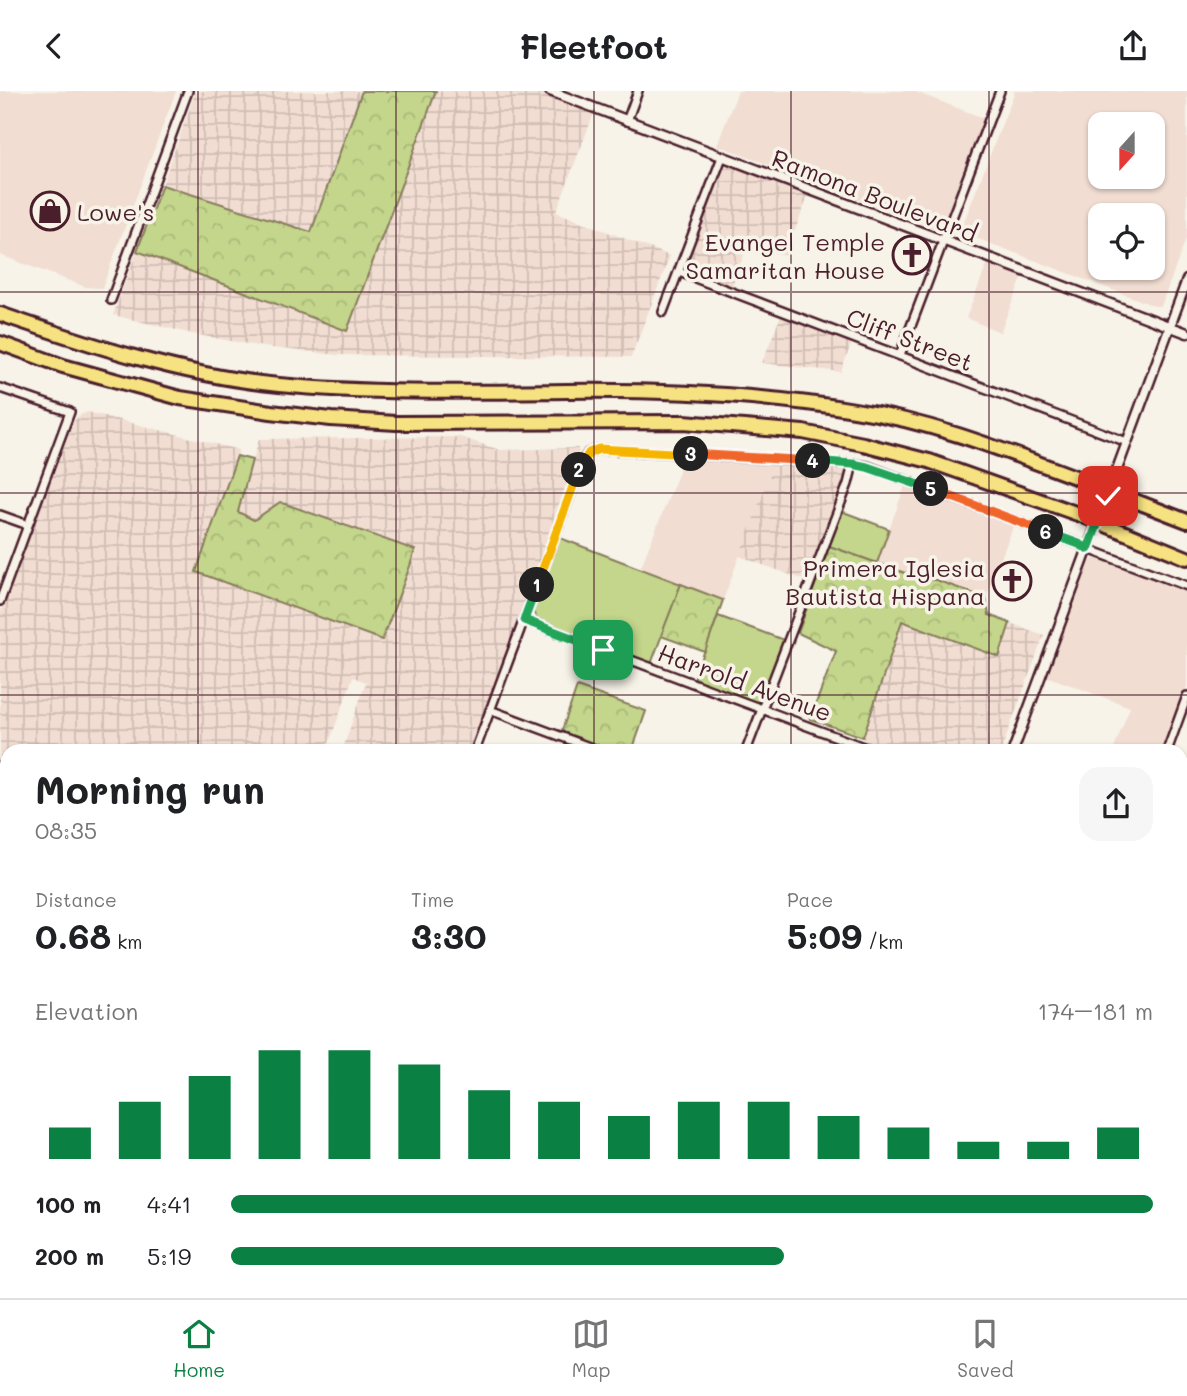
<!DOCTYPE html>
<html lang="en">
<head>
<meta charset="utf-8">
<style>
	:root { --surface:#fff; --page:#f6f6f6; --text:#202124; --muted:#757577; --line:#e0e0e0; --accent:#0b8043 }
	body { margin:0; font-family:Mali,sans-serif; background:var(--page); color:var(--text); height:100vh; display:flex; flex-direction:column; font-size:26px; white-space:nowrap }
	* { box-sizing:border-box; margin:0 }
	p { font-size:23px; color:var(--muted) }
	.icon { flex:none; width:38px; height:38px; fill:none; stroke:currentColor; stroke-width:2; stroke-linecap:round; stroke-linejoin:round }
	.map { position:relative; flex:1; overflow:hidden }
	.sheet { position:absolute; left:0px; top:653px; width:1188px; height:555px; display:flex; flex-direction:column; background:var(--surface); border-radius:21px 21px 0 0; box-shadow:0 2px 5px #0004 }
	.sheet>* { flex:none }
	.needle { width:46px; rotate:201deg }
	.controls { position:absolute; left:1088px; top:21px; display:grid; gap:14px }
	.controls a { display:grid; place-items:center; width:77px; height:77px; border-radius:14px; background:var(--surface); box-shadow:0 2px 5px #0004; font-size:35px }
	.pin { position:absolute; display:grid; place-items:center; width:60px; height:60px; color:#fff; margin:-30px; border-radius:14px; box-shadow:0 4px 10px #0006 }
	.km { position:absolute; width:35px; height:35px; margin:-18px; border-radius:50%; background:#222; color:#fff; font-size:19px; line-height:35px; text-align:center }
	.round { display:grid; place-items:center; flex:none; width:74px; height:74px; border-radius:21px; background:var(--page) }
	.headline { display:flex; align-items:center; justify-content:space-between; height:119px; padding:0 35px }
	h1 { font-size:38px; font-weight:800; line-height:52px }
	.figures { display:grid; grid-template-columns:repeat(3,1fr); gap:10px; height:119px; padding:7px 35px }
	.figures div { display:grid; align-content:center }
	.figures b { font-size:35px; font-weight:800 }
	.figures small { font-size:19px; font-weight:400 }
	.figures p { font-size:19px }
	.chart { height:196px; padding:14px 35px }
	.chart p { display:flex; justify-content:space-between }
	.chart svg { width:100%; height:126px; margin-top:7px; stroke:var(--accent); stroke-width:6 }
	ul { padding:0 35px; list-style:none; font-size:23px }
	li { display:grid; grid-template-columns:112px 84px 1fr; align-items:center; height:52px }
	li i { height:18px; border-radius:9px; background:var(--accent) }
	header { display:flex; justify-content:space-between; align-items:center; height:91px; padding:0 35px; background:var(--surface); font-size:32px; font-weight:800 }
	.tabs { display:flex; justify-content:space-around; align-items:center; height:98px; border-top:2px solid var(--line); background:var(--surface); font-size:19px; color:var(--muted) }
	.tabs a { display:grid; justify-items:center; gap:4px }
	.tabs .current { color:var(--accent) }
	.map>svg:first-child { display:block }
</style>
</head>
<body>
<header><svg class="icon" aria-label="back" viewBox="0 0 24 24"><path d="M15 5l-7 7 7 7"/></svg>Fleetfoot<svg class="icon" aria-label="share" viewBox="0 0 24 24"><path d="M12 15V3M7 8l5-5 5 5M5 13v7h14v-7"/></svg></header>
<div class="map">
<svg width="1187" height="1207" viewBox="0 0 1187 1207">
	<defs>
		<pattern id="industrial-grid" width="8" height="8" patternUnits="userSpaceOnUse" patternTransform="scale(1.75)"><rect width="8" height="8" fill="#f1ddd2"/><path d="M0 4h8M4 0v8" fill="none" stroke="#d0bdb4"/></pattern>
		<pattern id="forest-crowns" width="20" height="18" patternUnits="userSpaceOnUse" patternTransform="scale(1.75)"><rect width="20" height="18" fill="#c3d68b"/><path d="M2 6a3 3 0 1 1 6 0M12 15a3 3 0 1 1 6 0" fill="none" stroke="#a9b778"/></pattern>
		<pattern id="water-waves" width="16" height="10" patternUnits="userSpaceOnUse" patternTransform="scale(1.75)"><rect width="16" height="10" fill="#83d0e2"/><path d="M0 5q4-4 8 0t8 0" fill="none" stroke="#73b2c2"/></pattern>
	</defs>
	<rect width="100%" height="100%" fill="#f7f3e8"/>
	<filter id="ink" filterUnits="userSpaceOnUse"><feTurbulence type="fractalNoise" baseFrequency=".0143" numOctaves="2"/><feDisplacementMap in="SourceGraphic" scale="14" xChannelSelector="R" yChannelSelector="G"/><feConvolveMatrix kernelMatrix="1 2 1 2 8 2 1 2 1" color-interpolation-filters="sRGB"/></filter>
	<g filter="url(#ink)">
		<path fill="#f1ddd2" fill-rule="evenodd" d="M 0,0 L 176,0 L 102,197 L 86,196 L 0,164 Z
			M 738,0 L 913,0 L 986,28 L 945,136 L 934,137 L 717,54 Z
			M 1015,0 L 1187,0 L 1187,145 L 1161,215 L 1155,215 L 960,141 ZM 1101,33 L 1153,33 L 1153,86 L 1101,86 ZM 1101,124 L 1153,124 L 1153,177 L 1101,177 Z
			M 988,171 L 1023,185 L 1000,241 L 966,227 Z
			M 684,367 L 774,373 L 723,509 L 640,478 L 679,381 L 679,371 Z
			M 906,392 L 1014,433 L 986,507 L 936,489 L 922,488 L 877,472 Z
			M 1101,467 L 1187,499 L 1187,595 L 1163,660 L 1113,660 L 1130,616 L 1046,585 L 1087,474 L 1093,468 Z"/>
		<path fill="url(#industrial-grid)" d="M 196,0 L 362,0 L 311,141 L 162,94 Z
			M 436,0 L 535,0 L 594,22 L 556,121 L 670,165 L 631,266 L 338,264 L 263,256 L 193,243 L 113,224 L 137,160 L 347,240 Z
			M 735,74 L 809,103 L 785,165 L 749,151 L 731,197 L 690,181 L 686,176 L 686,171 L 721,80 L 727,75 Z
			M 781,224 L 852,250 L 841,281 L 762,272 Z
			M 88,321 L 239,359 L 196,481 L 381,549 L 410,475 L 254,429 L 238,421 L 259,348 L 460,346 L 500,359 L 578,357 L 580,367 L 472,660 L 342,660 L 366,591 L 353,586 L 326,660 L 7,660 L 7,669 L 0,666 L 0,523 L 73,331 L 80,324 Z
			M 774,373 L 840,377 L 844,379 L 846,384 L 846,389 L 807,490 L 739,465 Z
			M 902,530 L 999,566 L 1010,532 L 1044,544 L 1001,660 L 883,660 L 863,653 L 863,646 Z
			M 0,698 L 7,700 L 7,853 L 0,851 Z
			M 1181,768 L 1187,771 L 1187,893 L 1181,908 Z
			M 0,1138 L 7,1140 L 7,1200 L 110,1201 L 119,1207 L 0,1207 Z
			M 276,1200 L 563,1201 L 561,1207 L 274,1207 Z"/>
		<path fill="#c3d68b" stroke="#867a5b" stroke-width="2" d="M 841,420 L 889,438 L 877,472 L 829,455 Z
			M 560,447 L 681,493 L 651,573 L 537,528 L 533,521 Z
			M 718,525 L 784,549 L 763,609 L 753,612 L 694,588 Z
			M 1187,918 L 1187,1040 L 1181,1054 L 1181,933 Z"/>
		<path fill="url(#forest-crowns)" stroke="#867a5b" stroke-width="2" d="M 362,0 L 436,0 L 347,240 L 137,160 L 162,94 L 311,141 Z
			M 237,365 L 252,369 L 238,421 L 254,429 L 280,411 L 415,459 L 410,475 L 382,549 L 196,481 Z
			M 829,455 L 922,488 L 936,489 L 986,507 L 989,524 L 1010,532 L 999,566 L 902,530 L 863,646 L 810,628 L 836,560 L 798,542 Z
			M 681,493 L 723,509 L 705,561 L 661,545 Z
			M 577,596 L 646,620 L 632,660 L 608,660 L 561,642 Z"/>
		<path fill="url(#water-waves)" stroke="#6c8999" stroke-width="2" d="M 1187,1040 L 1187,1207 L 1117,1207 L 1120,1201 L 1181,1200 L 1181,1055 Z"/>
		<g fill="none" stroke-linecap="round" stroke-linejoin="round">
			<path stroke="#6c8999" stroke-width="2.5" d="M 0,878 L 7,880
				M 888,1200 L 907,1207"/>
			<defs>
				<path id="minor" d="M 627,30 L 638,0
					M 679,181 L 1127,351
					M 111,209 L 188,0
					M 663,221 L 722,66
					M 900,264 L 1000,0
					M 0,297 L 70,321 L 0,510
					M 0,424 L 28,434
					M 524,529 L 874,660
					M 490,619 L 600,660
					M 475,660 L 582,372 L 588,362 L 599,358 L 853,373 L 867,375 L 1079,453 L 1088,458 L 1187,495
					M 746,660 L 848,393 L 853,373
					M 1167,660 L 1187,605
					M 0,675 L 7,678
					M 1181,922 L 1187,906
					M 406,1207 L 409,1200
					M 1076,1207 L 1078,1200"/>
				<path id="tertiary" d="M 550,0 L 1187,242
					M 1013,660 L 1187,189
					M 0,855 L 7,858
					M 950,1200 L 967,1207
					M 796,1207 L 798,1200"/>
				<path id="motorway" d="M 0,223 C 90,254 183,285 279,294 C 375,303 471,301 567,300 C 663,299 760,303 855,319 C 934,331 1008,361 1083,389
					M 0,252 L 63,275 L 180,307 L 271,321 L 331,328 L 396,332 L 684,331 L 803,341 L 863,353 L 929,370 L 1078,423
					M 1143,413 L 1187,430
					M 1123,441 L 1187,467"/>
			</defs>
			<use href="#minor" stroke="#4a1f2b" stroke-width="12"/>
			<use href="#tertiary" stroke="#4a1f2b" stroke-width="13"/>
			<use href="#motorway" stroke="#4a1f2b" stroke-width="18"/>
			<use href="#minor" stroke="#f7f3e8" stroke-width="7"/>
			<use href="#tertiary" stroke="#f7f3e8" stroke-width="8"/>
			<use href="#motorway" stroke="#f6e281" stroke-width="12"/>
			<defs>
				<path id="rail" d="M 260,1207 L 262,1200"/>
			</defs>
			<use href="#rail" stroke="#4a1f2b" stroke-width="5"/>
			<use href="#rail" stroke="#f7f3e8" stroke-width="2.5" stroke-dasharray="8" stroke-linecap="butt"/>
			<defs>
				<path id="motorway-bridge" d="M 1083,389 L 1143,413
					M 1078,423 L 1123,441"/>
			</defs>
			<use href="#motorway-bridge" stroke="#4a1f2b" stroke-width="18" stroke-linecap="butt"/>
			<use href="#motorway-bridge" stroke="#f6e281" stroke-width="12"/>
		</g>
	</g>
	<g fill="none" stroke-linecap="round" stroke-linejoin="round" filter="url(#ink)">
		<defs>
			<path id="split-1" d="M 537,494 L 524,529 L 603,559"/>
			<path id="split-2" d="M 537,494 L 579,379"/>
			<path id="split-3" d="M 579,379 L 589,362 L 599,358 L 691,363"/>
			<path id="split-4" d="M 691,363 L 813,370"/>
			<path id="split-5" d="M 813,370 L 853,373 L 867,376 L 931,398"/>
			<path id="split-6" d="M 931,398 L 1046,441"/>
			<path id="split-7" d="M 1046,441 L 1079,453 L 1088,458 L 1108,405"/>
		</defs>
		<use href="#split-1" stroke="#fff" stroke-width="14"/>
		<use href="#split-2" stroke="#fff" stroke-width="14"/>
		<use href="#split-3" stroke="#fff" stroke-width="14"/>
		<use href="#split-4" stroke="#fff" stroke-width="14"/>
		<use href="#split-5" stroke="#fff" stroke-width="14"/>
		<use href="#split-6" stroke="#fff" stroke-width="14"/>
		<use href="#split-7" stroke="#fff" stroke-width="14"/>
		<use href="#split-1" stroke="#22a559" stroke-width="9"/>
		<use href="#split-2" stroke="#f5b400" stroke-width="9"/>
		<use href="#split-3" stroke="#f5b400" stroke-width="9"/>
		<use href="#split-4" stroke="#f0652b" stroke-width="9"/>
		<use href="#split-5" stroke="#22a559" stroke-width="9"/>
		<use href="#split-6" stroke="#f0652b" stroke-width="9"/>
		<use href="#split-7" stroke="#22a559" stroke-width="9"/>
	</g>
	<path fill="none" stroke="#4a1f2b" stroke-width="2" stroke-opacity="0.55" d="M 198,0 L 198,660M 396,0 L 396,660M 594,0 L 594,660M 791,0 L 791,660M 989,0 L 989,660M 0,201 L 1187,201M 0,402 L 1187,402M 0,604 L 1187,604M 0,805 L 7,805M 1181,805 L 1187,805M 0,1006 L 7,1006M 1181,1006 L 1187,1006M 198,1200 L 198,1207M 396,1200 L 396,1207M 594,1200 L 594,1207M 791,1200 L 791,1207M 989,1200 L 989,1207"/>
	<defs>
		<symbol id="shop-ring" viewBox="-11 -11 22 22"><circle r="9.5" fill="#f7f3e8" stroke="#4a1f2b" stroke-width="1.5"/><path d="M-5-2.5h2.3a2.7 3.5 0 0 1 5.4 0H5L5.5 6h-11ZM-1.5-2.5h3a1.5 2.3 0 0 0-3 0Z" fill="#4a1f2b"/></symbol>
		<symbol id="church-ring" viewBox="-11 -11 22 22"><circle r="9.5" fill="#f7f3e8" stroke="#4a1f2b" stroke-width="1.5"/><path d="M-1.2-6h2.4v3.5h3.3v2.4h-3.3V6h-2.4V-.1h-3.3v-2.4h3.3Z" fill="#4a1f2b"/></symbol>
	</defs>
	<g fill-rule="evenodd">
		<use href="#shop-ring" x="28" y="98" width="44" height="44"/>
		<use href="#church-ring" x="890" y="142" width="44" height="44"/>
		<use href="#church-ring" x="990" y="468" width="44" height="44"/>
	</g>
	<g text-anchor="middle" dominant-baseline="central" stroke-width="7" stroke-linejoin="round" paint-order="stroke">
		<g font-size="24" fill="#4a1f2b" stroke="#f7f3e8">
			<text transform="translate(875 104) rotate(21)">Ramona Boulevard</text>
			<text transform="translate(910 248) rotate(21)">Cliff Street</text>
			<text transform="translate(745 591) rotate(20)">Harrold Avenue</text>
		</g>
		<g font-size="24" fill="#4a1f2b" stroke="#f7f3e8" text-anchor="end">
			<text x="77" y="120" text-anchor="start">Lowe's</text>
			<text x="885" y="150">Evangel Temple<tspan x="885" dy="28">Samaritan House</tspan></text>
			<text x="985" y="476">Primera Iglesia<tspan x="985" dy="28">Bautista Hispana</tspan></text>
		</g>
	</g>
</svg>
<div class="controls">
<a><svg class="needle" viewBox="-14 -14 28 28"><path d="M0-13l5 13h-10z" fill="#e53935"/><path d="M0 13l5-13h-10z" fill="#757577"/></svg></a>
<a><svg class="icon" aria-label="locate" viewBox="0 0 24 24"><circle cx="12" cy="12" r="6"/><path d="M12 2v4M12 18v4M2 12h4M18 12h4"/></svg></a>
</div>
<div class="pin" style="left:603px;top:559px;background:#1e9e55"><svg class="icon" aria-label="arrive" viewBox="0 0 24 24"><path d="M6 21V4h12l-3 4 3 4H6"/></svg></div>
<div class="pin" style="left:1108px;top:405px;background:#d93025"><svg class="icon" aria-label="check" viewBox="0 0 24 24"><path d="M5 12l5 5 9-10"/></svg></div>
<b class="km" style="left:537px;top:494px">1</b>
<b class="km" style="left:579px;top:379px">2</b>
<b class="km" style="left:691px;top:363px">3</b>
<b class="km" style="left:813px;top:370px">4</b>
<b class="km" style="left:931px;top:398px">5</b>
<b class="km" style="left:1046px;top:441px">6</b>
<section class="sheet">
<div class="headline"><div><h1>Morning run</h1><p>08:35</p></div><a class="round"><svg class="icon" aria-label="share" viewBox="0 0 24 24"><path d="M12 15V3M7 8l5-5 5 5M5 13v7h14v-7"/></svg></a></div>
<div class="figures">
<div><p>Distance</p><b>0.68<small> km</small></b></div>
<div><p>Time</p><b>3:30</b></div>
<div><p>Pace</p><b>5:09<small> /km</small></b></div>
</div>
<div class="chart"><p><span>Elevation</span>174–181 m</p>
<svg viewBox="0 0 160 44" preserveAspectRatio="none"><path d="M5 44V33M15 44V24M25 44V15M35 44V6M45 44V6M55 44V11M65 44V20M75 44V24M85 44V29M95 44V24M105 44V24M115 44V29M125 44V33M135 44V38M145 44V38M155 44V33"/></svg>
</div>
<ul>
<li><b>100 m</b>4:41<i style="width:100%"></i></li>
<li><b>200 m</b>5:19<i style="width:60%"></i></li>
</ul>
</section>
</div>
<nav class="tabs">
<a class="current"><svg class="icon" aria-label="home" viewBox="0 0 24 24"><path d="M3 11l9-7 9 7M6 9v11h12V9"/></svg>Home</a>
<a><svg class="icon" aria-label="map" viewBox="0 0 24 24"><path d="M3 6l6-2 6 2 6-2v14l-6 2-6-2-6 2zM9 4v14M15 6v14"/></svg>Map</a>
<a><svg class="icon" aria-label="saved" viewBox="0 0 24 24"><path d="M7 4h10v16l-5-4-5 4z"/></svg>Saved</a>
</nav>
</body>
</html>
